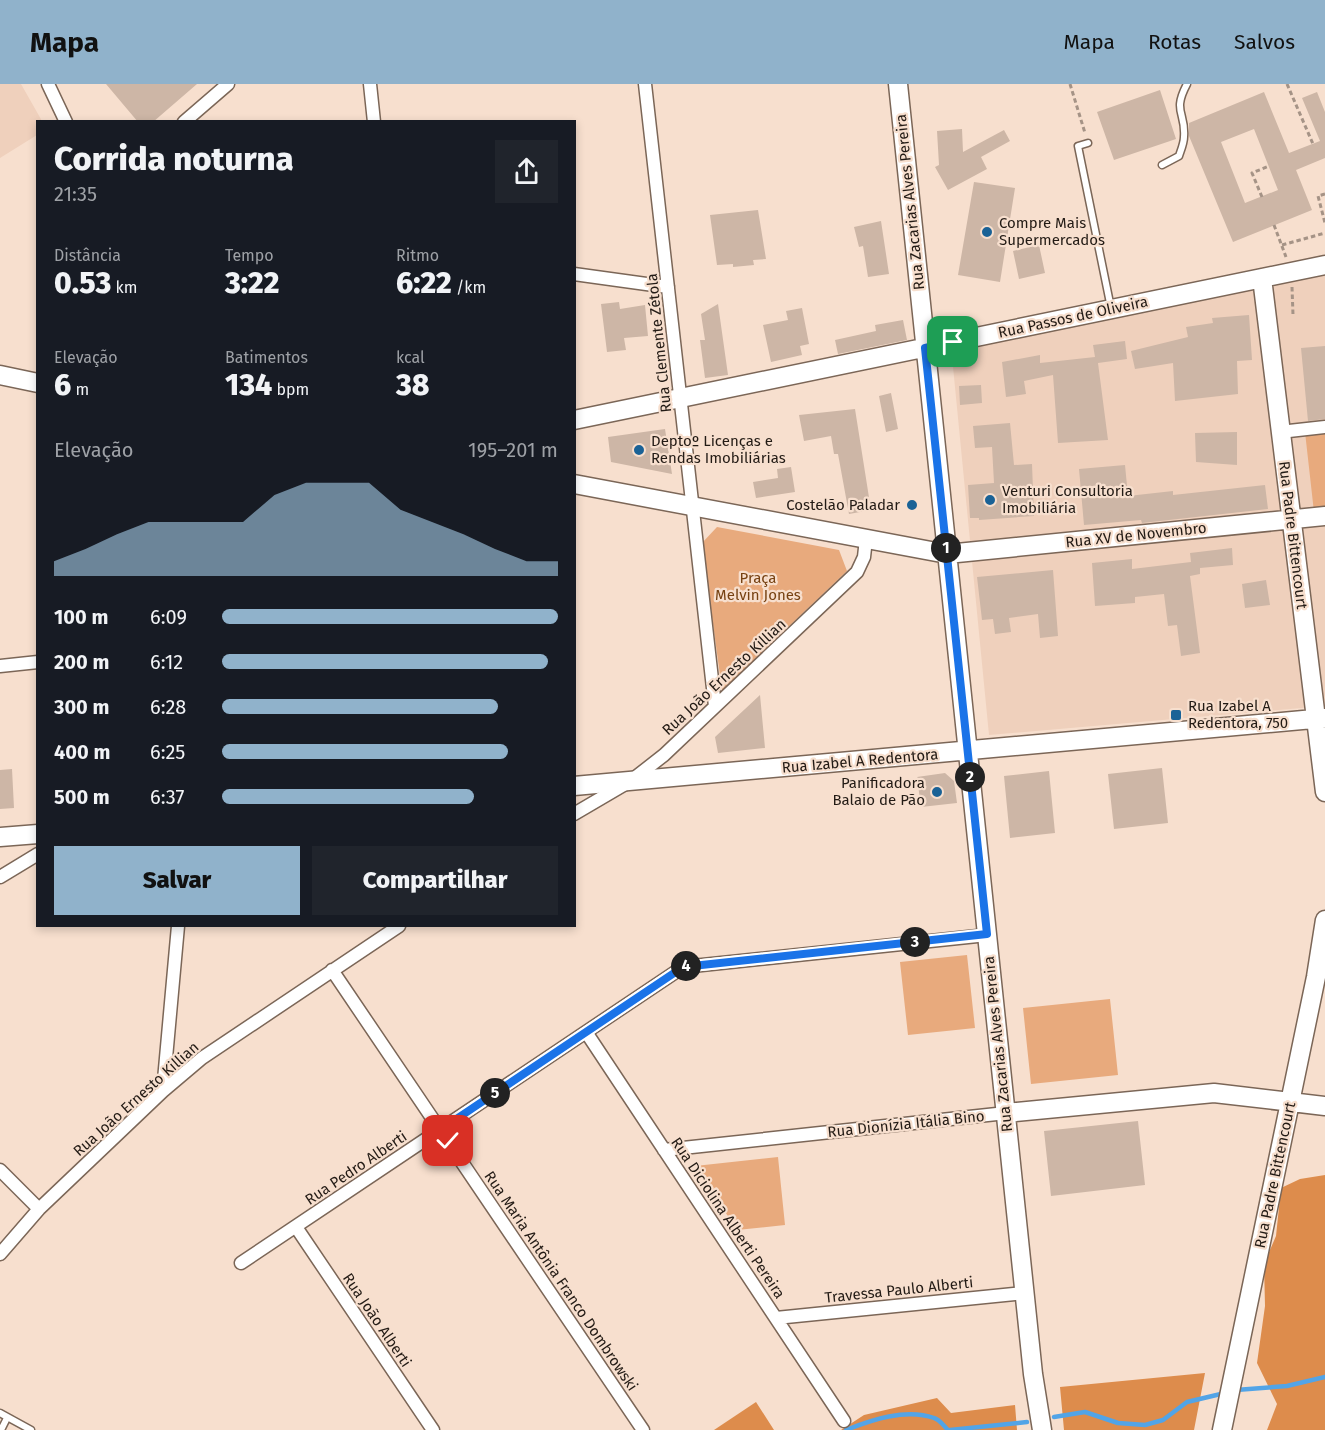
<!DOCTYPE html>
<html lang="pt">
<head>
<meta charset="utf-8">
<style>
	:root { --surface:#171b24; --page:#20242c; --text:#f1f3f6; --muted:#9ea1a6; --accent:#90b2cb }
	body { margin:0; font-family:"Fira Sans",sans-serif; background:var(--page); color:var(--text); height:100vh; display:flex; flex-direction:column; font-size:22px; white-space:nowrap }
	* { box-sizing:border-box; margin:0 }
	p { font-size:20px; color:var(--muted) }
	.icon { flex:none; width:33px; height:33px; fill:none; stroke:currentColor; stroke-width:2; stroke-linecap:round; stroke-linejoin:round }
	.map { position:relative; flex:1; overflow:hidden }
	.details { position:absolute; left:36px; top:36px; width:540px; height:807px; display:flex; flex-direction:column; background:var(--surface); border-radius:0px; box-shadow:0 3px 9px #0003 }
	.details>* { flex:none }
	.pin { position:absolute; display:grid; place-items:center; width:51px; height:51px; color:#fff; margin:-26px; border-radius:12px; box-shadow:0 3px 9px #0006 }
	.km { position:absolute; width:30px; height:30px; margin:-15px; border-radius:50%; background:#222; color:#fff; font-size:16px; line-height:30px; text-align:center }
	.round { display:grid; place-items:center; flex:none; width:63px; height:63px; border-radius:0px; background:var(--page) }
	.head { display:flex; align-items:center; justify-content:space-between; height:102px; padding:0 18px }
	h1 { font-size:33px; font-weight:800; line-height:45px }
	.stats { display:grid; grid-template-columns:repeat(3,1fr); gap:9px; height:102px; padding:6px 18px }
	.stats div { display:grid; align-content:center }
	.stats b { font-size:30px; font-weight:800 }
	.stats small { font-size:16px; font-weight:400 }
	.stats p { font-size:16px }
	.chart { height:168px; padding:12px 18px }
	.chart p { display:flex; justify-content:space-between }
	.chart svg { width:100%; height:108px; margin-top:6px; fill:var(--accent); opacity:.7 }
	.action { display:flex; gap:12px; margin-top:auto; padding:12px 18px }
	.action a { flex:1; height:69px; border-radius:0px; background:var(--accent); color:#111; font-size:24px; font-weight:800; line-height:69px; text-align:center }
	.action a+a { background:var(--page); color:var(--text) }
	ul { padding:0 18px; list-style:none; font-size:20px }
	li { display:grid; grid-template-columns:96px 72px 1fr; align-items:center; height:45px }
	li i { height:15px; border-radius:8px; background:var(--accent) }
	header { display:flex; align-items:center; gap:36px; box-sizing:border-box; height:84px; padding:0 30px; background:var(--accent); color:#111 }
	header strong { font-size:28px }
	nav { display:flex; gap:33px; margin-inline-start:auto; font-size:21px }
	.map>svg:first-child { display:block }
</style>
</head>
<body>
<header>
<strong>Mapa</strong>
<nav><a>Mapa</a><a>Rotas</a><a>Salvos</a></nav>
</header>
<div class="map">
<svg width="1325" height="1346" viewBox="0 0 1325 1346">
	<rect width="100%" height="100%" fill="#f7dfce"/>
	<path fill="#efd0bc" d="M 0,0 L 21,0 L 42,37 L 38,38 L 37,51 L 0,74 Z
		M 1325,171 L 1325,622 L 989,651 L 950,252 Z"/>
	<path fill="#e8aa7d" d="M 1325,346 L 1325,427 L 1314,428 L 1305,348 Z
		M 717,443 L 839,466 L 847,487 L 722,606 L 702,459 Z
		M 967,871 L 975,944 L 908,951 L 900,878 Z
		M 1110,915 L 1118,991 L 1031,1000 L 1023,924 Z
		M 778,1073 L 785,1141 L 737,1146 L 695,1082 Z"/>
	<path fill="#dd8c4c" d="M 1325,1091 L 1325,1346 L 1267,1346 L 1277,1320 L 1257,1279 L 1265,1222 L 1264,1180 L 1276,1152 L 1281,1104 L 1300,1095 Z
		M 1205,1289 L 1194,1346 L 1064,1346 L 1060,1303 Z
		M 937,1314 L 951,1329 L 1015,1321 L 1017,1346 L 841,1346 L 864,1331 Z
		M 756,1318 L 774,1346 L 714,1346 Z"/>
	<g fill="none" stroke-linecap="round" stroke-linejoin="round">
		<path stroke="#52a4e7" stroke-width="4.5" d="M 1236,1306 L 1287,1302 L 1325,1293
			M 1054,1333 L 1085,1328 L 1118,1339 L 1145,1341 L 1163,1336 L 1187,1318 L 1225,1309
			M 846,1346 C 871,1336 906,1324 934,1334 C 939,1335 944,1342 948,1346
			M 950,1346 L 1027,1338"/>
	</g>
	<path fill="#cdb6a6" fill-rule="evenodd" d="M 106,0 L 197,0 L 153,38 L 138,38 Z
		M 1160,6 L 1176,55 L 1114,76 L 1097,28 Z
		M 1264,8 L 1289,69 L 1320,57 L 1302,14 L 1317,8 L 1325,28 L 1325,74 L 1296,86 L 1312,126 L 1233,158 L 1189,52 L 1189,39 ZM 1254,45 L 1278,106 L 1245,119 L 1221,58 Z
		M 962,45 L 963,68 L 1004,46 L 1010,57 L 981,73 L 987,85 L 948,106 L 935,83 L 939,81 L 937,47 Z
		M 974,98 L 1015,104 L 1000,198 L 958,191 Z
		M 758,126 L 766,175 L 753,176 L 754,181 L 733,183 L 733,180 L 717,181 L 710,131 Z
		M 881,137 L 889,190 L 868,193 L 863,162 L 859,163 L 854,143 Z
		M 1039,161 L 1045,189 L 1019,195 L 1013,167 Z
		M 619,218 L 620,225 L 645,221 L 648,252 L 624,254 L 626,266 L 607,268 L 601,220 Z
		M 718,220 L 728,291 L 705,294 L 700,256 L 705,256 L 701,230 Z
		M 802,224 L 809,260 L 800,262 L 802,271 L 771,278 L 763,241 L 788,236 L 786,227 Z
		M 1249,231 L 1252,276 L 1237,277 L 1238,310 L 1175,317 L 1173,279 L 1135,285 L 1131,267 L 1188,253 L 1186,243 L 1213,239 L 1212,234 Z
		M 903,236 L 907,256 L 838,270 L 835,256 L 876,247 L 875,241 Z
		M 1125,257 L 1127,275 L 1098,279 L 1108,356 L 1058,359 L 1053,291 L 1024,297 L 1026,310 L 1006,313 L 1002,278 L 1040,271 L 1040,279 L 1095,273 L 1093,261 Z
		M 1325,262 L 1325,335 L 1308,337 L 1301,264 Z
		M 981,301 L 982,319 L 960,321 L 959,302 Z
		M 891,309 L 898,345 L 886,348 L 879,312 Z
		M 855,325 L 871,426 L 849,430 L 838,370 L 834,370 L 831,352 L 804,357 L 799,331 Z
		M 1010,339 L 1014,381 L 1032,380 L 1034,432 L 979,436 L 979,434 L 970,434 L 968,401 L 994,399 L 992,363 L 975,364 L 973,342 Z
		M 665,345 L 672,390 L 611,378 L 608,353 Z
		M 1237,348 L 1237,381 L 1196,378 L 1195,349 Z
		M 1125,381 L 1128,412 L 1173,407 L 1173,411 L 1265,401 L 1268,425 L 1142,439 L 1141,436 L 1084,441 L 1079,385 Z
		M 791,383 L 795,408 L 756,414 L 753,398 L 778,394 L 777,385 Z
		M 1232,464 L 1233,481 L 1200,484 L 1200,490 L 1190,492 L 1200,569 L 1181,572 L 1177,541 L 1168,542 L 1164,510 L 1135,513 L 1135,519 L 1095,522 L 1092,479 L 1132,475 L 1132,485 L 1191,478 L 1190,469 Z
		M 1053,486 L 1058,552 L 1040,554 L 1038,530 L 1009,534 L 1011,548 L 995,550 L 993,535 L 982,536 L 977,493 Z
		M 1266,496 L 1270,521 L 1245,524 L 1242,500 Z
		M 760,611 L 765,664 L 718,669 L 715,653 Z
		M 1162,684 L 1168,739 L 1114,745 L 1108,690 Z
		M 12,685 L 14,724 L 0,725 L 0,686 Z
		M 1049,687 L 1055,749 L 1010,754 L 1004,692 Z
		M 945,689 L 954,697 L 957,719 L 921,723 L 917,693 Z
		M 1138,1037 L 1145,1101 L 1051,1112 L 1044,1047 Z"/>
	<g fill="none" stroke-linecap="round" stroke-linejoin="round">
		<defs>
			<path id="lane" d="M 1088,59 L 1078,62 L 1111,224
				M 1162,81 L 1179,72 C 1181,66 1184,59 1184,53 C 1186,28 1172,28 1187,0
				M 0,1329 L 31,1346
				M 1,1346 L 7,1334"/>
			<path id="street" d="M 48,0 L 66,38
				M 370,0 L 374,38
				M 645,0 L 715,622
				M 184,38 L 228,0
				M 574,190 L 668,203
				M 1280,348 L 1325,343
				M 0,582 L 38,578
				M 574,730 L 632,696 L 664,671 L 857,488 L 864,473 L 866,455
				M 0,793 L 38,770
				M 332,886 L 643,1346
				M 586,948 L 844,1337
				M 163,1007 L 178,842
				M 664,1066 L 1006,1029
				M 0,1086 L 39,1125
				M 296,1143 L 433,1346
				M 0,1170 L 39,1125 L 163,1007 L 202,974 L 399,842
				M 241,1179 L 683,883 L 987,851
				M 776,1234 L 1024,1209"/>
			<path id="secondary" d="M 898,0 L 1033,1290 L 1042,1346
				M 1262,194 L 1325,708
				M 0,291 L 38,299
				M 574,336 L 1325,181
				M 574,400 L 947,470 L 1325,432
				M 574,702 L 1325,634
				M 0,753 L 38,750
				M 1006,1029 L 1214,1009 L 1325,1022
				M 1222,1346 L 1316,893 L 1325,836"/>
		</defs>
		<use href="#lane" stroke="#7b6657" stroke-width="9"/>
		<use href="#street" stroke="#7b6657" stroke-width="15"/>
		<use href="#secondary" stroke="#7b6657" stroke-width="21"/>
		<path stroke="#a59386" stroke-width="3" stroke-dasharray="4.5 3" stroke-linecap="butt" d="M 1070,0 L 1085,49
			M 1287,0 L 1313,60
			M 1325,110 L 1318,112 L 1325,139
			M 1262,113 L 1252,89 L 1269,82
			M 1274,141 L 1286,173
			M 1282,161 L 1325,149
			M 1292,203 L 1293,231"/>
		<use href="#lane" stroke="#fff" stroke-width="6"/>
		<use href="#street" stroke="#fff" stroke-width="12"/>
		<use href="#secondary" stroke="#fff" stroke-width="18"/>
	</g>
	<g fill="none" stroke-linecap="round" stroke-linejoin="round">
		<defs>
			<path id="route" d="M 448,1057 L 440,1046 L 683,883 L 987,850 L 925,264 L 953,258"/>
		</defs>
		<use href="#route" stroke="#fff" stroke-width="12"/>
		<use href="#route" stroke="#1a73e8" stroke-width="8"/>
	</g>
	<g fill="#1a6296" stroke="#f7dfce" stroke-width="2">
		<circle cx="987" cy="148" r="6"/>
		<circle cx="639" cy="366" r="6"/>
		<circle cx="990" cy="416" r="6"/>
		<circle cx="912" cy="421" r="6"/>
		<rect x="1170" y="625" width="12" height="12" rx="3"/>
		<circle cx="937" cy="708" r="6"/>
	</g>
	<g text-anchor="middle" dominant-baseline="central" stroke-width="4.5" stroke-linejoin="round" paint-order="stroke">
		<g font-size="15" fill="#231b15" stroke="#f7dfce">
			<text transform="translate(910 118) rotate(-96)">Rua Zacarias Alves Pereira</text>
			<text transform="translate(1073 233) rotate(-12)">Rua Passos de Oliveira</text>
			<text transform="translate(659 259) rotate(-96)">Rua Clemente Zétola</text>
			<text transform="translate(1136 451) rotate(-6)">Rua XV de Novembro</text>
			<text transform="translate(1293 451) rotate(83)">Rua Padre Bittencourt</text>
			<text transform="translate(724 593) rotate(-43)">Rua João Ernesto Killian</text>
			<text transform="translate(860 677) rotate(-5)">Rua Izabel A Redentora</text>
			<text transform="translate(998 960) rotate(-96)">Rua Zacarias Alves Pereira</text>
			<text transform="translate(136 1015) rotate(-42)">Rua João Ernesto Killian</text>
			<text transform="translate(906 1040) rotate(-6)">Rua Dionízia Itália Bino</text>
			<text transform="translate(356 1084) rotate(-34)">Rua Pedro Alberti</text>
			<text transform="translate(1275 1091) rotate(-78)">Rua Padre Bittencourt</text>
			<text transform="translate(728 1134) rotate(56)">Rua Diciolina Alberti Pereira</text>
			<text transform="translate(561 1197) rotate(56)">Rua Maria Antônia Franco Dombrowski</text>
			<text transform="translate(899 1206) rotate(-6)">Travessa Paulo Alberti</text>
			<text transform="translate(377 1236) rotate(56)">Rua João Alberti</text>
		</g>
		<g font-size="15" fill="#231b15" stroke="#f7dfce" text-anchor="start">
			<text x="999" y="139">Compre Mais<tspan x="999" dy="17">Supermercados</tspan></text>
			<text x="651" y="357">Deptoº Licenças e<tspan x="651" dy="17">Rendas Imobiliárias</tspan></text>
			<text x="1002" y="407">Venturi Consultoria<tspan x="1002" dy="17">Imobiliária</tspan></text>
			<text x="900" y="421" text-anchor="end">Costelão Paladar</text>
			<text x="1188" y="622">Rua Izabel A<tspan x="1188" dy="17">Redentora, 750</tspan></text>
			<text x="925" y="699" text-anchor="end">Panificadora<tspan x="925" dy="17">Balaio de Pão</tspan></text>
		</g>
		<g font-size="15" fill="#774212" stroke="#f7dfce">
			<text x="758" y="494">Praça<tspan x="758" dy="17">Melvin Jones</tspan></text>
		</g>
	</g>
</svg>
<div class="pin" style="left:953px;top:258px;background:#1e9e55"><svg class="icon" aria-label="arrive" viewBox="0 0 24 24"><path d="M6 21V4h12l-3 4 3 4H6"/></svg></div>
<div class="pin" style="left:448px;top:1057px;background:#d93025"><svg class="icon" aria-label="check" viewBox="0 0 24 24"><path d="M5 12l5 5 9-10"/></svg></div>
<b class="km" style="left:946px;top:464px">1</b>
<b class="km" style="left:970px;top:693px">2</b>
<b class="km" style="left:915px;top:858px">3</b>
<b class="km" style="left:686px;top:882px">4</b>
<b class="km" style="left:495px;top:1009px">5</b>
<section class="details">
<div class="head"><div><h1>Corrida noturna</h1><p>21:35</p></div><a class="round"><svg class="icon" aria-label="share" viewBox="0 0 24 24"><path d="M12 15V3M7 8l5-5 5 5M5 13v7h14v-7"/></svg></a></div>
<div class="stats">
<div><p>Distância</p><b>0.53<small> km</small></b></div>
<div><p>Tempo</p><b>3:22</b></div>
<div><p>Ritmo</p><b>6:22<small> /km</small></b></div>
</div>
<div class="stats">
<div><p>Elevação</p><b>6<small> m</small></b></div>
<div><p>Batimentos</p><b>134<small> bpm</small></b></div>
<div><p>kcal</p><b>38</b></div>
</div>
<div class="chart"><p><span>Elevação</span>195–201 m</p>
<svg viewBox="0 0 160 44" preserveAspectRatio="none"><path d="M0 44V38L10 33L20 27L30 22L40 22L50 22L60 22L70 11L80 6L90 6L100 6L110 17L120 22L130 27L140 33L150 38L160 38V44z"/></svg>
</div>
<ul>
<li><b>100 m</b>6:09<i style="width:100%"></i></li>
<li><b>200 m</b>6:12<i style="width:97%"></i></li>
<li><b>300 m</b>6:28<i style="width:82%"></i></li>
<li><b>400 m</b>6:25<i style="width:85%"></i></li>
<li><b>500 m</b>6:37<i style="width:75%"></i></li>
</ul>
<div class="action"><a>Salvar</a><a>Compartilhar</a></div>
</section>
</div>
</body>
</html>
